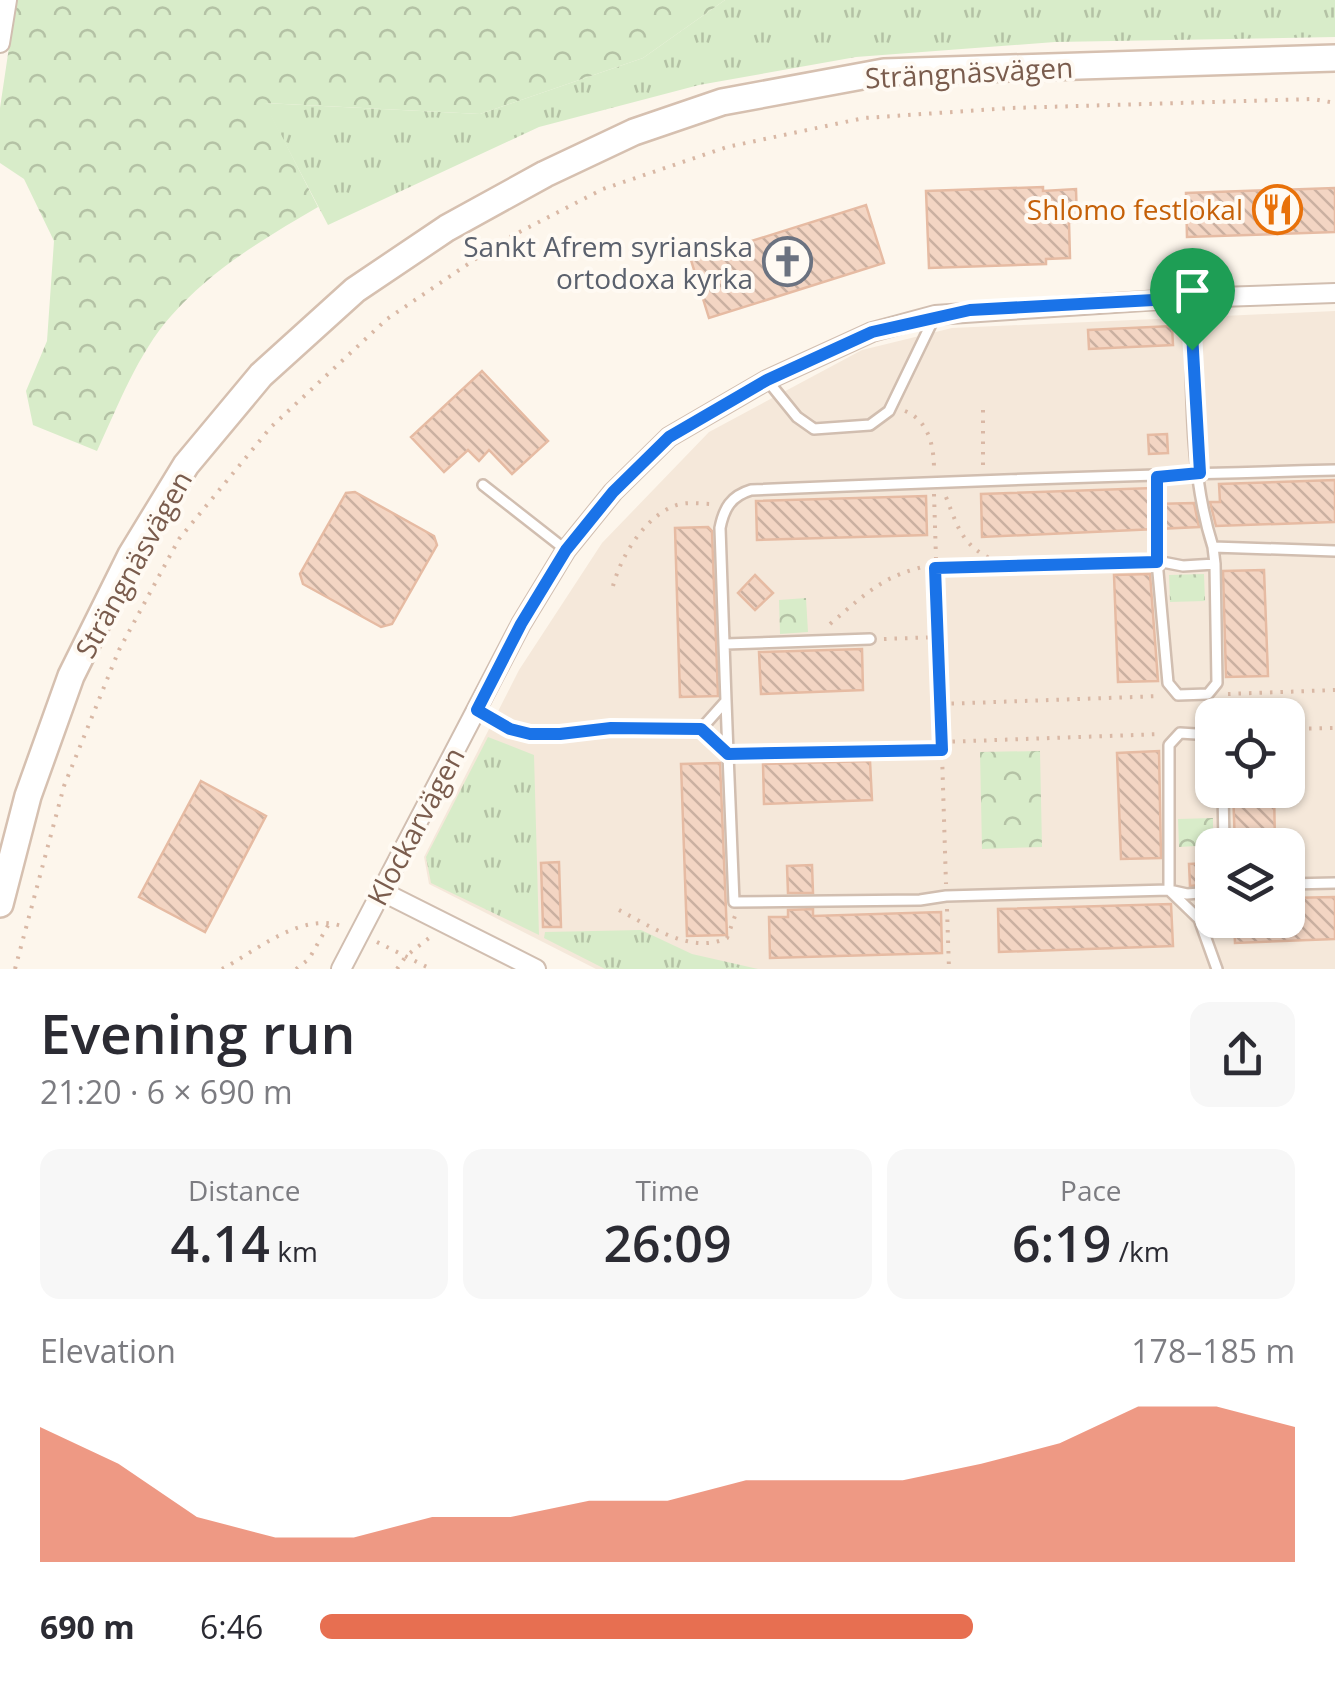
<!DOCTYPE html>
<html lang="en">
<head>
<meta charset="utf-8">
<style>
	:root { --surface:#fff; --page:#f7f7f7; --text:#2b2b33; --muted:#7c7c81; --accent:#e76f51 }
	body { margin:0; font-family:"Open Sans",sans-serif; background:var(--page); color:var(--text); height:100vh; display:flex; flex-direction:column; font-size:38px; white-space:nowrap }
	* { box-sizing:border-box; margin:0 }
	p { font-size:32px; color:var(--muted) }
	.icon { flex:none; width:55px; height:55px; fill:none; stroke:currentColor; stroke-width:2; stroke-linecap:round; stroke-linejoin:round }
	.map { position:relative; height:969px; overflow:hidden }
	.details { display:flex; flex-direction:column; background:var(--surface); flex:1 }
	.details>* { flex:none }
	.controls { position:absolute; left:1195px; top:698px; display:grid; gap:20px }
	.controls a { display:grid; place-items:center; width:110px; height:110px; border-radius:20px; background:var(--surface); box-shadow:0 2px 8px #0004; font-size:50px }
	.pin { position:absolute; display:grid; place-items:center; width:85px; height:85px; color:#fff; margin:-102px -42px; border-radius:50% 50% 50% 0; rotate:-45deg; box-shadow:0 0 10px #0007 }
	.pin .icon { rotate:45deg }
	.round { display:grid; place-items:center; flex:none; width:105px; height:105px; border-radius:20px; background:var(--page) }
	.head { display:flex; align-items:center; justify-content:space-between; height:170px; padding:0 40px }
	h1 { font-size:55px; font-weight:600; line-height:75px }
	.metrics { display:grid; grid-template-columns:repeat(3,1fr); gap:15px; height:170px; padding:10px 40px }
	.metrics div { display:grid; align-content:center; border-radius:20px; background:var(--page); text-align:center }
	.metrics b { font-size:50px; font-weight:600 }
	.metrics small { font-size:28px; font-weight:400 }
	.metrics p { font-size:28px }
	.chart { height:280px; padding:20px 40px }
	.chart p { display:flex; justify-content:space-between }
	.chart svg { width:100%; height:180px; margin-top:10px; fill:var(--accent); opacity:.7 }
	ul { padding:0 40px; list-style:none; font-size:32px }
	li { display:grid; grid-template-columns:160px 120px 1fr; align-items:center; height:75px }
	li i { height:25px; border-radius:12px; background:var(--accent) }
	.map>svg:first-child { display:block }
</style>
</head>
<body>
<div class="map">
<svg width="1335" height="969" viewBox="0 0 1335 969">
	<defs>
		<pattern id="grass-tufts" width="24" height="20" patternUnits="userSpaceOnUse" patternTransform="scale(2.5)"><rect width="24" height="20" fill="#d8ecc9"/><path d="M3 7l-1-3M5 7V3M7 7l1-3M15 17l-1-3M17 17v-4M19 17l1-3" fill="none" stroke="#b4c2a5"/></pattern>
		<pattern id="forest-crowns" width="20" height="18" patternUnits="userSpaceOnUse" patternTransform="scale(2.5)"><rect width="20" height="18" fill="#d8ecc9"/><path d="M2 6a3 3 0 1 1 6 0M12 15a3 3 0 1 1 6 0" fill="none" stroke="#b4c2a5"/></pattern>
		<pattern id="building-back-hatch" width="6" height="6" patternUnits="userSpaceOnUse" patternTransform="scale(2.5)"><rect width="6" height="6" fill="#f3d5c3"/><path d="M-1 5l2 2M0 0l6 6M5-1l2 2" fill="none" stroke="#cab0a1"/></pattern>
	</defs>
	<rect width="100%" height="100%" fill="#fdf6ec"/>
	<path fill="#f5e8da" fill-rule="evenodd" d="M 1335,311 L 1335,969 L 596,969 L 429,884 L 424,857 L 519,670 L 602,543 L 709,432 L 862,350 L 952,328 ZM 1212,715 L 1288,715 L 1288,790 L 1212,790 ZM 1212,845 L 1288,845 L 1288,920 L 1212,920 Z"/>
	<path fill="url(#grass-tufts)" d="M 725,0 L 1335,0 L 1335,37 L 1055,42 L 856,57 L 699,85 L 539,127 L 328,225 L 264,103 L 480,114 L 643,58 Z
		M 488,737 L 534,755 L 539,935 L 431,883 L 426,857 Z
		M 641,930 L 692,954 L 758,969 L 605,969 L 544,938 L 545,932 Z"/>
	<path fill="url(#forest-crowns)" d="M 16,0 L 725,0 L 643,58 L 480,114 L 265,103 L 318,207 C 265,238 212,269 171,316 C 138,353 118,406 97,451 L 33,425 L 26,391 L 47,341 L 54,241 L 24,179 L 0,163 L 0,108 Z
		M 1204,574 L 1205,601 L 1170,602 L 1169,575 Z
		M 806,598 L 808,632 L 780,634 L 779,600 Z
		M 1040,751 L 1042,847 L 982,849 L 980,752 Z
		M 1213,818 L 1213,845 L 1179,847 L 1178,819 Z"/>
	<path fill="url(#building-back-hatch)" stroke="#e6bba3" stroke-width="2.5" d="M 1043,187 L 1043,191 L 1076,189 L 1077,222 L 1069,222 L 1070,258 L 1046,259 L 1046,264 L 929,268 L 926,191 Z
		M 1335,188 L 1335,232 L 1187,237 L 1186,193 Z
		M 866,205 L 884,263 L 709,318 L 691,260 Z
		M 1172,326 L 1173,345 L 1089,349 L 1088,330 Z
		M 482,371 L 548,441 L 512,474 L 489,450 L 479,461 L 468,450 L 444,472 L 411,437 Z
		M 1167,434 L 1168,453 L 1149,454 L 1148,435 Z
		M 1335,480 L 1335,522 L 1216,526 L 1210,502 L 1220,502 L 1219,484 Z
		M 1153,488 L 1153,504 L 1194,503 L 1199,527 L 982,537 L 981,494 Z
		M 355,492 L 434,536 L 437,545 L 392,624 L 381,627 L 303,584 L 300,574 L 346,493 Z
		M 926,496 L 927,535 L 757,540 L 756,501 Z
		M 708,527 L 712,531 L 718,696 L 680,697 L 675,528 Z
		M 1264,570 L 1268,676 L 1226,677 L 1223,571 Z
		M 1150,574 L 1158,681 L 1118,682 L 1114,575 Z
		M 755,575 L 773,593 L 755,610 L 738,593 Z
		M 862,649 L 863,690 L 761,694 L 759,652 Z
		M 1159,751 L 1161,858 L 1121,859 L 1117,753 Z
		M 870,761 L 872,800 L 764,804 L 763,764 Z
		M 720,763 L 727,935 L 687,936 L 681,764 Z
		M 201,781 L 266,816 L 205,932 L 139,897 Z
		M 1233,790 L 1274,790 L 1275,845 L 1235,845 Z
		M 559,862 L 561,927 L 543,927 L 541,863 Z
		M 1212,863 L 1212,884 L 1190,886 L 1189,864 Z
		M 812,865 L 813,893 L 788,893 L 787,866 Z
		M 1335,897 L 1335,939 L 1235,943 L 1234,920 L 1288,920 L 1288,898 Z
		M 1171,904 L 1173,946 L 999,952 L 998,909 Z
		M 813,909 L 813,916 L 941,912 L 942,953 L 770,958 L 769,917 L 788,917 L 788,910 Z"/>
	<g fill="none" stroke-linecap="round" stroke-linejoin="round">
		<defs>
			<path id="lane" d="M 1190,298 C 1192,380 1188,469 1213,547 L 1335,551
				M 767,380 L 797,417 L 814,429 L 870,425 L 889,411 L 934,318
				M 483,485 L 566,550
				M 1157,537 L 1157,561 L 1183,566 L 1215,564 L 1213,547
				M 1157,561 L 1168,683 L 1178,695 L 1208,694 L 1217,683 L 1215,564
				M 726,644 L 870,639
				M 726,701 L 728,754 L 876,752
				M 477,710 L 510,729 L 530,734 L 561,734 L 611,728 L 701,729 L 726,701 L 720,528 C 724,508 731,496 751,490 C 946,481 1140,475 1335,470
				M 701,729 L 728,754 L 734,902 L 920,900 L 946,896 L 1169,890 L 1187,894 L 1212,892
				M 1212,735 L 1180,733 L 1169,745 L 1169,890 L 1199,919 L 1217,969
				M 1223,790 L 1224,845
				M 1288,884 L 1335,883
				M 1199,919 L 1212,902"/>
			<path id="street" d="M 0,43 L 7,0
				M 381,891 L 536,969
				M 341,969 L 521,624 L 566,550 L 613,492 L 669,437 L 767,380 L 872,332 L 935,315 L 1190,298 L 1335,293"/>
			<path id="secondary" d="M 0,904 L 28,796 L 71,676 L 131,555 L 186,465 L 261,375 L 355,290 L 447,228 L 545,174 L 634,132 L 722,102 L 884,72 L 1335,58"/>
		</defs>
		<use href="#lane" stroke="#d1beb0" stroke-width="14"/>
		<use href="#street" stroke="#d1beb0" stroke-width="22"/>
		<use href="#secondary" stroke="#d6c0b0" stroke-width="30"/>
		<path stroke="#d9b8a5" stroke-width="4" stroke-dasharray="2.5 8" stroke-linecap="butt" d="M 905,411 C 929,421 934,446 934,470
			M 983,465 L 983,410
			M 934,494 L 946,884
			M 946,497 C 960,533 963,547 1000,563
			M 1157,523 L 1157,487
			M 935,568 L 1145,562
			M 613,586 C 621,556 644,518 674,506 C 686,501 701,504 714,504
			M 830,624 C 869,591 884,574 936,564
			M 884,639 L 939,637
			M 1228,694 L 1335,690
			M 941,704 L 1161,696
			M 1288,729 L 1335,728
			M 942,742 L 1162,734
			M 887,752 L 942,750
			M 947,909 L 949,969
			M 619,910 C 650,926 692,955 727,938 L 735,916
			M 377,942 L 431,969
			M 15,969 L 64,786 L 119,650 L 179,539 L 271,427 L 387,319 L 502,241 L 603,189 L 727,147 L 864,118 L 1011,108 L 1313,99 L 1335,103
			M 222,969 C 256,951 301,912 341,926
			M 296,969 L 309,959 L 330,922
			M 397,969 L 406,956 L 429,938"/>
		<use href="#lane" stroke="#fff" stroke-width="9"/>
		<use href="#street" stroke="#fff" stroke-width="18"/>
		<use href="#secondary" stroke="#fff" stroke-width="25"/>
	</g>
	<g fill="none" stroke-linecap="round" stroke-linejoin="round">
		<defs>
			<path id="route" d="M 1190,298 L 1200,473 L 1157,477 L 1157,562 L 935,568 L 942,750 L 728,754 L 701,729 L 611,728 L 560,734 L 530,734 L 510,729 L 477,710 L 521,624 L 566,550 L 613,492 L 669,437 L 767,380 L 872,332 L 970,310 Z"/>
		</defs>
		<use href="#route" stroke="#fff" stroke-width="20"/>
		<use href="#route" stroke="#1a73e8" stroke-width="12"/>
	</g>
	<defs>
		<symbol id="restaurant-ring" viewBox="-11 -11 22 22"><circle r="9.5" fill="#fffaf3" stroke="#e8710a" stroke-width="1.5"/><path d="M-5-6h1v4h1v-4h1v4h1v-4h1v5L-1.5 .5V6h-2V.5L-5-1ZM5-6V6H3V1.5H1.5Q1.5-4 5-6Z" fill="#e8710a"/></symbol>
		<symbol id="church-ring" viewBox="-11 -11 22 22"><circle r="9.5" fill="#fffaf3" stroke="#6b7280" stroke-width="1.5"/><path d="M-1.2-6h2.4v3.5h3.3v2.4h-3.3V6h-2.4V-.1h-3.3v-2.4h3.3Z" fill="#6b7280"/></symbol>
	</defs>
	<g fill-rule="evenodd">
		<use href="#restaurant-ring" x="1250" y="182" width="55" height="55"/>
		<use href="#church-ring" x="760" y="234" width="55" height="55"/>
	</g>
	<g text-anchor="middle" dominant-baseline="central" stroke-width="8" stroke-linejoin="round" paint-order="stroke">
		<g font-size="28" fill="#7a5c4d" stroke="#fffaf3">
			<text transform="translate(969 72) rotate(-3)">Strängnäsvägen</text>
			<text transform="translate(133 564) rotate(-61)">Strängnäsvägen</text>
			<text transform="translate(415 826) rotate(-62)">Klockarvägen</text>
		</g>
		<g font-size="28" fill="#c56008" stroke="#fffaf3" text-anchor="end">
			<text x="1243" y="209">Shlomo festlokal</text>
		</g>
		<g font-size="28" fill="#5b616d" stroke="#fffaf3" text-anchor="end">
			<text x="753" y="246">Sankt Afrem syrianska<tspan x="753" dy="32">ortodoxa kyrka</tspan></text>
		</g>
	</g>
</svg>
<div class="controls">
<a><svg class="icon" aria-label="locate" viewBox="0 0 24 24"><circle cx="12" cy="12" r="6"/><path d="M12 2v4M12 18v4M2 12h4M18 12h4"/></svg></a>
<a><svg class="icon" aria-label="layers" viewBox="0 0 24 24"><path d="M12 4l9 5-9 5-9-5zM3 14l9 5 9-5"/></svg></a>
</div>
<div class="pin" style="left:1192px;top:350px;background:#1e9e55"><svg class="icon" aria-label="arrive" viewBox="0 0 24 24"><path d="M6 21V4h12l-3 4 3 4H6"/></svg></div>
</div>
<section class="details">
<div class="head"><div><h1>Evening run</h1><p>21:20 · 6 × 690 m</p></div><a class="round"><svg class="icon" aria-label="share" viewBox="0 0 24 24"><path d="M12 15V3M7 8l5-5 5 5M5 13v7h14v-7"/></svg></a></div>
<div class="metrics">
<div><p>Distance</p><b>4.14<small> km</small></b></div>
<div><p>Time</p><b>26:09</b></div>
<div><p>Pace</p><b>6:19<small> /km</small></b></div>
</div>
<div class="chart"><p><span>Elevation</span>178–185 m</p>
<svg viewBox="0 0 160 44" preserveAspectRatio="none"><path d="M0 44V11L10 20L20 33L30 38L40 38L50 33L60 33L70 29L80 29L90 24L100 24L110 24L120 20L130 15L140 6L150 6L160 11V44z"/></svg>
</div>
<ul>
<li><b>690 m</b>6:46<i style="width:67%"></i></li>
</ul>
</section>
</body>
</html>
